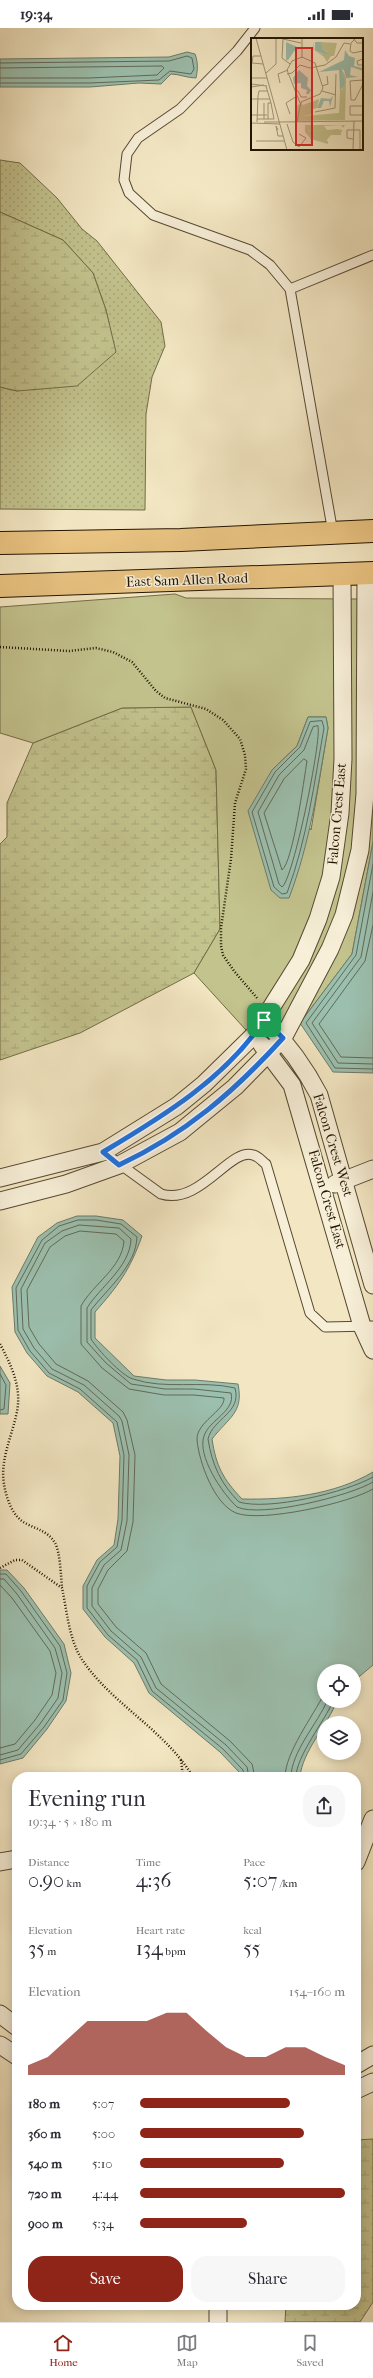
<!DOCTYPE html>
<html lang="en">
<head>
<meta charset="utf-8">
<style>
	:root { --surface:#fff; --page:#f7f7f7; --text:#2b2b33; --muted:#7c7c81; --line:#e1e1e2; --accent:#8f2418 }
	body { margin:0; font-family:"IM FELL French Canon",serif; background:var(--page); color:var(--text); height:100vh; display:flex; flex-direction:column; font-size:15px; white-space:nowrap }
	* { box-sizing:border-box; margin:0 }
	p { font-size:13px; color:var(--muted) }
	.icon { flex:none; width:22px; height:22px; fill:none; stroke:currentColor; stroke-width:2; stroke-linecap:round; stroke-linejoin:round }
	.map { position:relative; flex:1; overflow:hidden }
	.drawer { position:absolute; left:12px; top:1744px; width:349px; height:538px; display:flex; flex-direction:column; background:var(--surface); border-radius:16px; box-shadow:0 2px 10px #0003 }
	.drawer>* { flex:none }
	.controls { position:absolute; left:317px; top:1636px; display:grid; gap:8px }
	.controls a { display:grid; place-items:center; width:44px; height:44px; border-radius:50%; background:var(--surface); box-shadow:0 2px 10px #0003; font-size:20px }
	.pin { position:absolute; display:grid; place-items:center; width:34px; height:34px; color:#fff; margin:-17px; border-radius:8px; box-shadow:0 2px 6px #0006 }
	.round { display:grid; place-items:center; flex:none; width:42px; height:42px; border-radius:16px; background:var(--page) }
	.head { display:flex; align-items:center; justify-content:space-between; height:68px; padding:0 16px }
	h1 { font-size:22px; font-weight:600; line-height:30px }
	.metrics { display:grid; grid-template-columns:repeat(3,1fr); gap:6px; height:68px; padding:4px 16px }
	.metrics div { display:grid; align-content:center }
	.metrics b { font-size:20px; font-weight:600 }
	.metrics small { font-size:11px; font-weight:400 }
	.metrics p { font-size:11px }
	.chart { height:112px; padding:8px 16px }
	.chart p { display:flex; justify-content:space-between }
	.chart svg { width:100%; height:72px; margin-top:4px; fill:var(--accent); opacity:.7 }
	.cta { display:flex; gap:8px; margin-top:auto; padding:8px 16px }
	.cta a { flex:1; height:46px; border-radius:16px; background:var(--accent); color:#fff; font-size:16px; font-weight:600; line-height:46px; text-align:center }
	.cta a+a { background:var(--page); color:var(--text) }
	ul { padding:0 16px; list-style:none; font-size:13px }
	li { display:grid; grid-template-columns:64px 48px 1fr; align-items:center; height:30px }
	li i { height:10px; border-radius:5px; background:var(--accent) }
	.status { display:flex; justify-content:space-between; align-items:center; height:28px; padding:0 20px; background:var(--surface); direction:ltr }
	.status svg { height:11px; fill:currentColor }
	.tab-bar { display:flex; justify-content:space-around; align-items:center; height:56px; border-top:1px solid var(--line); background:var(--surface); font-size:11px; color:var(--muted) }
	.tab-bar a { display:grid; justify-items:center; gap:2px }
	.tab-bar .on { color:var(--accent) }
	.map>svg:first-child { display:block }
</style>
</head>
<body>
<div class="status"><b>19:34</b><svg viewBox="0 0 49 12"><path d="M0 12V9h3v3zM5 12V6h3v6zM10 12V3h3v9zM15 12V0h3v12zM26 1h20v11H26zM47 4h2v5h-2z"/></svg></div>
<div class="map">
<svg width="373" height="2294" viewBox="0 0 373 2294">
	<defs>
		<pattern id="grass-dots" width="8" height="8" patternUnits="userSpaceOnUse"><rect width="8" height="8" fill="#c3c38e"/><path d="M2 2h.1M6 6h.1" fill="none" stroke="#a7a779" stroke-width="1.8" stroke-linecap="round"/></pattern>
		<pattern id="wetland-marsh" width="20" height="14" patternUnits="userSpaceOnUse"><rect width="20" height="14" fill="#c3c38e"/><path d="M1 5h8M5 5V1M11 12h8M15 12V8" fill="none" stroke="#a7a779"/></pattern>
	</defs>
	<rect width="100%" height="100%" fill="#f3e7c3"/>
	<filter id="stains"><feTurbulence type="fractalNoise" baseFrequency=".005" numOctaves="4"/><feColorMatrix values="0 0 0 0 .2 0 0 0 0 .09 0 0 0 0 .02 0 0 0 .5 -.17"/></filter>
	<radialGradient id="worn" r=".72"><stop offset=".6" stop-color="#630" stop-opacity="0"/><stop offset="1" stop-color="#630" stop-opacity=".3"/></radialGradient>
	<path fill="url(#grass-dots)" stroke="#736c47" d="M 0,132 L 20,135 L 57,170 L 82,201 L 97,213 L 161,294 L 165,318 L 152,349 L 146,386 L 145,482 L 0,481 L 0,359 L 17,363 L 115,324 L 106,282 L 93,245 L 63,212 L 0,184 Z"/>
	<path fill="url(#wetland-marsh)" stroke="#736c47" d="M 0,184 L 63,212 L 93,245 L 106,282 L 116,324 L 77,358 L 17,363 L 0,359 Z
		M 191,679 L 216,742 L 220,901 L 194,945 L 80,1005 L 0,1032 L 0,816 L 7,809 L 7,775 L 33,715 L 122,680 Z
		M 373,2111 L 373,2274 L 360,2294 L 285,2294 L 286,2277 L 356,2277 L 356,2112 Z"/>
	<path fill="#c3c38e" stroke="#736c47" fill-rule="evenodd" d="M 175,566 L 186,570 L 360,571 L 373,643 L 373,814 L 352,926 L 300,995 L 256,1013 L 194,945 L 220,901 L 216,742 L 191,679 L 122,680 L 33,715 L 0,705 L 0,579 ZM 308,689 L 326,689 L 328,700 L 311,802 L 272,742 L 297,718 Z"/>
	<path fill="#9cc0af" stroke="#6c7b69" d="M 187,24 L 195,26 C 198,34 198,41 196,50 C 187,50 179,46 171,46 L 161,56 L 139,55 L 90,59 L 0,59 L 0,31 L 169,29 Z
		M 308,689 L 326,689 L 328,700 C 318,758 310,815 289,870 L 280,870 L 271,862 L 248,783 L 272,742 L 297,718 Z
		M 373,814 L 373,1045 L 333,1044 L 300,995 L 352,926 Z
		M 77,1188 L 96,1188 L 123,1192 L 142,1208 C 130,1242 118,1258 95,1284 L 95,1310 L 134,1348 L 166,1352 L 195,1352 L 238,1356 C 244,1385 228,1390 212,1411 C 216,1438 223,1451 242,1471 C 286,1472 334,1467 373,1444 L 373,1637 L 354,1653 L 354,1643 L 324,1643 L 324,1673 L 337,1673 C 328,1696 302,1724 300,1749 L 241,1749 L 240,1745 L 220,1724 L 149,1665 L 134,1635 L 105,1609 L 83,1581 L 83,1558 L 97,1532 L 114,1517 L 118,1491 L 120,1428 L 113,1395 L 78,1364 L 47,1348 L 27,1325 L 15,1304 L 12,1259 L 38,1209 L 57,1195 Z
		M 0,1338 L 10,1355 L 8,1386 L 0,1386 Z
		M 0,1542 L 7,1542 L 24,1560 L 64,1616 L 71,1645 L 66,1673 L 47,1701 L 23,1730 L 0,1736 Z"/>
	<g fill="none" stroke-linecap="round" stroke-linejoin="round">
		<path stroke="#606a58" stroke-width="1" d="M 0,35 L 169,33 L 187,28 L 192,30 L 194,41 L 191,46 L 170,43 L 159,52 L 90,55 L 0,55
			M 0,40 L 162,38 L 164,40 L 157,47 L 89,50 L 0,50
			M 322,693 L 324,700 C 314,756 307,811 287,865 L 282,866 L 274,859 L 252,784 L 275,744 L 300,719 L 310,694 Z
			M 318,698 C 322,712 293,852 282,859 L 279,856 L 258,784 L 279,747 L 304,722 L 313,699 Z
			M 304,731 L 307,733 C 304,751 293,834 282,842 L 264,785 L 284,751 Z
			M 373,836 L 356,927 L 306,995 L 335,1040 L 373,1041
			M 373,864 L 361,929 L 312,995 L 338,1035 L 373,1036
			M 373,897 L 365,933 L 319,996 L 341,1029 L 373,1030
			M 0,1346 L 6,1357 L 4,1381 L 0,1382
			M 0,1546 L 6,1546 L 21,1563 L 60,1618 L 67,1645 L 63,1672 L 44,1699 L 21,1726 L 0,1732
			M 0,1551 L 4,1551 L 17,1566 L 55,1620 L 62,1645 L 58,1670 L 40,1696 L 18,1722 L 0,1727
			M 0,1557 L 12,1570 L 50,1623 L 56,1645 L 52,1667 L 35,1692 L 15,1716 L 0,1720
			M 244,1749 L 243,1742 L 223,1721 L 152,1663 L 137,1632 L 108,1607 L 87,1580 L 87,1558 L 100,1534 L 117,1519 L 122,1492 L 124,1427 L 117,1394 L 80,1361 L 49,1345 L 30,1323 L 18,1302 L 16,1260 L 42,1212 L 59,1198 L 78,1192 L 96,1192 L 121,1196 L 137,1209 C 136,1238 107,1261 91,1282 L 91,1311 C 98,1322 122,1348 133,1351 C 165,1362 202,1352 235,1360 C 242,1385 213,1390 208,1411 C 212,1437 221,1456 239,1474 C 269,1483 347,1464 373,1449
			M 249,1749 L 247,1739 L 226,1717 L 156,1660 L 141,1629 L 111,1603 L 92,1578 L 92,1560 L 104,1537 L 121,1522 L 127,1493 L 129,1427 L 122,1393 L 119,1388 L 84,1357 L 52,1341 L 34,1320 L 23,1301 L 21,1261 L 45,1215 L 62,1203 L 79,1197 L 119,1200 L 131,1211 C 130,1239 100,1259 87,1280 L 87,1314 L 106,1335 L 131,1356 L 165,1361 L 194,1361 L 231,1365 C 236,1383 209,1392 204,1408 C 197,1428 222,1465 237,1479 C 261,1490 350,1468 373,1454
			M 255,1749 L 252,1736 L 230,1713 L 161,1656 L 146,1625 L 116,1599 L 98,1576 L 98,1561 L 108,1542 L 127,1523 L 133,1494 L 135,1427 L 127,1392 L 123,1384 L 88,1353 L 56,1336 L 39,1316 L 29,1299 L 27,1262 L 50,1219 L 65,1208 L 80,1203 L 116,1206 L 124,1213 C 122,1240 93,1256 81,1278 L 81,1316 L 102,1340 L 129,1361 L 164,1367 L 194,1367 L 224,1370 C 225,1383 196,1394 197,1412 C 199,1434 214,1476 236,1485 C 261,1495 350,1475 373,1461
			M 285,1749 C 285,1725 313,1688 324,1666
			M 291,1749 C 291,1724 318,1695 327,1673
			M 296,1749 C 296,1728 325,1693 333,1673"/>
		<defs>
			<path id="lane" d="M 255,0 L 237,23 L 180,81 L 138,110 L 127,126 L 124,152 L 129,165 L 153,187 L 250,222 L 270,237 L 290,261 L 333,505
				M 290,261 L 373,227
				M 103,1124 L 161,1166 C 200,1178 230,1119 253,1127 C 258,1128 262,1133 266,1136 L 310,1285 L 325,1299 L 373,1298"/>
			<path id="street" d="M 264,992 C 287,1015 304,1038 319,1067 L 373,1257
				M 262,1017 L 292,1057 L 362,1298 L 373,1322
				M 0,1150 L 103,1124 L 177,1078 L 204,1056 L 254,1007 L 301,932 L 318,891 L 331,849 L 340,785 L 343,731 L 342,545
				M 335,1156 L 373,1141
				M 0,1173 L 66,1156 L 119,1137 L 180,1104 L 235,1059 L 283,1010 L 330,921 L 344,887 L 360,822 L 365,766 L 366,545
				M 0,1834 L 17,1831
				M 356,1834 L 373,1791
				M 0,1986 L 17,1999
				M 0,2017 L 17,2028
				M 356,2037 L 373,2027
				M 356,2062 L 373,2054
				M 218,2294 L 218,2277"/>
			<path id="primary" d="M 0,515 L 181,512 L 373,503
				M 0,558 L 373,545"/>
		</defs>
		<use href="#lane" stroke="#574931" stroke-width="11"/>
		<use href="#street" stroke="#574931" stroke-width="19"/>
		<use href="#primary" stroke="#231400" stroke-width="24"/>
		<path stroke="#231400" stroke-width="2.5" stroke-dasharray="1 2" stroke-linecap="butt" d="M 0,619 L 69,623 L 96,620 L 113,624 L 132,634 L 156,663 L 165,670 L 206,681 L 223,692 L 240,711 L 245,727 L 246,741 L 235,775 L 231,831 L 221,900 L 221,918 L 223,927 L 234,943 L 257,970
			M 0,1316 C 12,1339 23,1361 16,1388 C 11,1410 0,1433 4,1456 C 6,1469 12,1488 25,1495 C 36,1501 48,1503 55,1515 C 60,1523 61,1549 62,1559
			M 0,1540 L 15,1532 L 22,1532 L 62,1560 C 67,1583 69,1613 83,1633 C 113,1677 165,1702 193,1749
			M 181,1732 L 183,1749"/>
		<use href="#lane" stroke="#f7efd8" stroke-width="9"/>
		<use href="#street" stroke="#f7efd8" stroke-width="17"/>
		<use href="#primary" stroke="#eac482" stroke-width="22"/>
	</g>
	<g fill="none" stroke-linecap="round" stroke-linejoin="round">
		<defs>
			<path id="route" d="M 264,992 L 283,1010 C 234,1064 185,1106 119,1137 L 103,1124 C 162,1089 226,1050 264,992 Z"/>
		</defs>
		<use href="#route" stroke="#fff" stroke-width="8"/>
		<use href="#route" stroke="#1a73e8" stroke-width="5"/>
	</g>
	<g text-anchor="middle" dominant-baseline="central" stroke-width="3" stroke-linejoin="round" paint-order="stroke">
		<g font-size="14" fill="#231400" stroke="#f7efd8">
			<text transform="translate(187 552) rotate(-2)">East Sam Allen Road</text>
			<text transform="translate(337 786) rotate(-85)">Falcon Crest East</text>
			<text transform="translate(333 1117) rotate(73)">Falcon Crest West</text>
			<text transform="translate(327 1171) rotate(74)">Falcon Crest East</text>
		</g>
	</g>
	<g transform="translate(251 10)">
		<rect width="112" height="112" fill="#f3e7c3"/>
		<path d="M 54,87 L 94,87 L 92,90 L 90,87 L 73,88 L 76,92 L 86,91 L 91,92 L 91,94 L 57,92 L 65,100 L 77,103 L 77,106 L 60,101 L 54,94 Z" fill="#c3c38e"/>
		<path d="M 62,4 L 63,11 L 71,16 L 77,14 L 71,11 L 68,4 L 86,5 L 83,18 L 80,18 L 76,24 L 73,19 L 62,11 ZM 68,61 L 66,70 L 62,71 L 59,77 L 52,78 L 52,67 ZM 60,92 L 90,93 L 90,97 L 80,97 L 74,104 L 58,98 L 56,93 Z" fill="#c3c38e"/>
		<path d="M 91,31 L 95,40 L 94,82 L 45,83 L 46,68 L 50,64 L 52,67 L 53,78 L 88,75 L 89,52 L 91,52 L 93,44 Z" fill="#c3c38e"/>
		<path d="M 35,4 L 46,9 L 37,22 L 35,22 ZM 64,4 L 70,4 L 71,11 L 78,15 L 72,16 L 64,12 ZM 94,12 L 98,18 L 104,20 L 103,28 L 112,30 L 112,33 L 100,29 L 99,37 L 107,39 L 95,40 L 93,32 L 91,31 L 94,46 L 89,53 L 88,32 L 68,34 L 93,22 ZM 48,32 L 57,40 L 56,48 L 60,52 L 58,56 L 55,56 L 56,52 L 50,50 L 50,45 L 43,46 L 42,40 ZM 82,58 L 79,69 L 78,63 L 73,63 L 70,70 L 66,70 L 70,60 L 79,61 Z" fill="#9cc0af"/>
		<path fill="none" stroke="#a09375" stroke-width="1" d="M 5,0 L 36,112M 51,0 L 51,20M 102,0 L 106,5 L 112,5M 105,0 L 100,5 L 99,13 L 102,15 L 112,13M 10,18 L 2,18 L 1,25 L 12,26M 112,21 L 106,23 L 107,27 L 112,27M 39,26 L 31,20 L 32,1 L 50,5M 15,35 L 25,26 L 25,0M 36,36 L 41,35 L 49,27 L 59,30 L 74,27 L 85,19 L 93,5 L 99,6M 0,40 L 16,40M 112,42 L 99,43 L 100,62 L 104,62 L 112,46M 29,45 L 27,36 L 37,32M 0,46 L 16,48M 15,48 L 20,65 L 17,65 L 17,81M 71,48 L 77,46 L 76,38M 0,49 L 13,47M 44,52 L 47,53 L 50,59 L 56,59M 71,53 L 85,57M 0,61 L 19,61M 13,65 L 13,81M 64,74 L 84,70 L 85,36M 39,76 L 35,65 L 46,58M 0,77 L 16,77M 111,77 L 99,77 L 99,68 L 112,68M 6,81 L 23,81 L 20,65M 6,84 L 7,58 L 8,53 L 16,53M 13,84 L 28,84M 28,84 L 112,83M 46,84 L 50,64 L 69,56 L 72,50 L 64,25 L 51,19 L 41,23 L 36,32 L 49,65M 0,85 L 29,86M 36,86 L 42,104 L 48,109 L 55,100 L 48,96M 27,92 L 25,88 L 27,98 L 32,98M 102,101 L 96,100 L 96,92 L 109,92 L 109,112M 5,103 L 33,103M 102,112 L 103,83"/>
		<path fill="#d62828" fill-opacity="0.15" stroke="#d62828" stroke-width="2" d="M 45,10 L 61,10 L 61,107 L 45,107 Z"/>
		<rect width="112" height="112" fill="none" stroke="#231400" stroke-width="2"/>
	</g>
	<rect width="100%" height="100%" filter="url(#stains)"/>
	<rect width="100%" height="100%" fill="url(#worn)"/>
</svg>
<div class="controls">
<a><svg class="icon" aria-label="locate" viewBox="0 0 24 24"><circle cx="12" cy="12" r="6"/><path d="M12 2v4M12 18v4M2 12h4M18 12h4"/></svg></a>
<a><svg class="icon" aria-label="layers" viewBox="0 0 24 24"><path d="M12 4l9 5-9 5-9-5zM3 14l9 5 9-5"/></svg></a>
</div>
<div class="pin" style="left:264px;top:992px;background:#1e9e55"><svg class="icon" aria-label="arrive" viewBox="0 0 24 24"><path d="M6 21V4h12l-3 4 3 4H6"/></svg></div>
<section class="drawer">
<div class="head"><div><h1>Evening run</h1><p>19:34 · 5 × 180 m</p></div><a class="round"><svg class="icon" aria-label="share" viewBox="0 0 24 24"><path d="M12 15V3M7 8l5-5 5 5M5 13v7h14v-7"/></svg></a></div>
<div class="metrics">
<div><p>Distance</p><b>0.90<small> km</small></b></div>
<div><p>Time</p><b>4:36</b></div>
<div><p>Pace</p><b>5:07<small> /km</small></b></div>
</div>
<div class="metrics">
<div><p>Elevation</p><b>35<small> m</small></b></div>
<div><p>Heart rate</p><b>134<small> bpm</small></b></div>
<div><p>kcal</p><b>55</b></div>
</div>
<div class="chart"><p><span>Elevation</span>154–160 m</p>
<svg viewBox="0 0 160 44" preserveAspectRatio="none"><path d="M0 44V38L10 33L20 22L30 11L40 11L50 11L60 11L70 6L80 6L90 17L100 27L110 33L120 33L130 27L140 27L150 33L160 38V44z"/></svg>
</div>
<ul>
<li><b>180 m</b>5:07<i style="width:73%"></i></li>
<li><b>360 m</b>5:00<i style="width:80%"></i></li>
<li><b>540 m</b>5:10<i style="width:70%"></i></li>
<li><b>720 m</b>4:44<i style="width:100%"></i></li>
<li><b>900 m</b>5:34<i style="width:52%"></i></li>
</ul>
<div class="cta"><a>Save</a><a>Share</a></div>
</section>
</div>
<nav class="tab-bar">
<a class="on"><svg class="icon" aria-label="home" viewBox="0 0 24 24"><path d="M3 11l9-7 9 7M6 9v11h12V9"/></svg>Home</a>
<a><svg class="icon" aria-label="map" viewBox="0 0 24 24"><path d="M3 6l6-2 6 2 6-2v14l-6 2-6-2-6 2zM9 4v14M15 6v14"/></svg>Map</a>
<a><svg class="icon" aria-label="saved" viewBox="0 0 24 24"><path d="M7 4h10v16l-5-4-5 4z"/></svg>Saved</a>
</nav>
</body>
</html>
